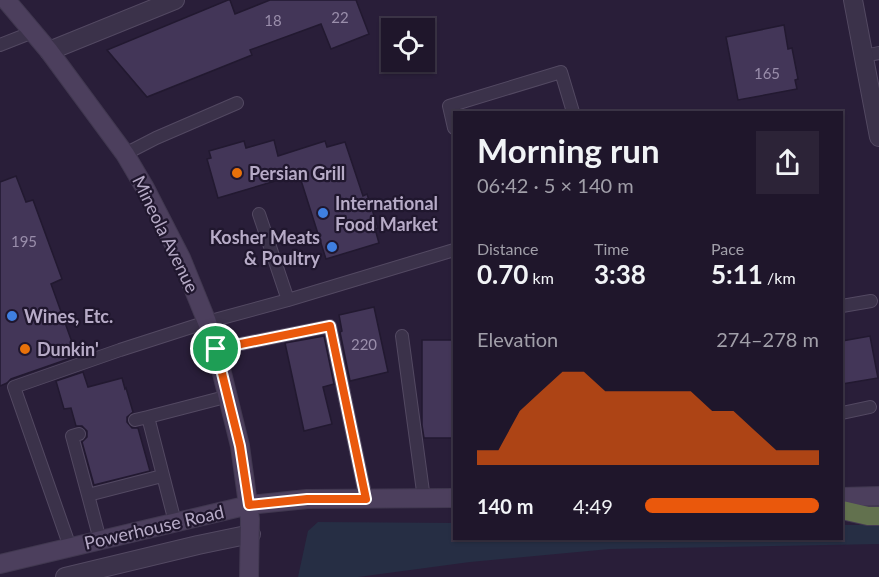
<!DOCTYPE html>
<html lang="en">
<head>
<meta charset="utf-8">
<style>
	:root { --surface:#1f162b; --page:#2c2337; --text:#f1f3f6; --muted:#a19fa9; --line:#3c3547; --accent:#ea580c }
	body { margin:0; font-family:Lato,sans-serif; background:var(--page); color:var(--text); height:100vh; display:flex; flex-direction:column; font-size:22px; white-space:nowrap }
	* { box-sizing:border-box; margin:0 }
	p { font-size:20px; color:var(--muted) }
	.icon { flex:none; width:33px; height:33px; fill:none; stroke:currentColor; stroke-width:2; stroke-linecap:round; stroke-linejoin:round }
	.map { position:relative; flex:1; overflow:hidden }
	.panel { position:absolute; left:453px; top:111px; width:390px; height:429px; display:flex; flex-direction:column; background:var(--surface); border-radius:0px; box-shadow:0 2px 4px #0004,0 0 0 2px var(--line) }
	.panel>* { flex:none }
	.buttons { position:absolute; left:381px; top:18px; display:grid; gap:12px }
	.buttons a { display:grid; place-items:center; width:54px; height:54px; border-radius:0px; background:var(--surface); box-shadow:0 2px 4px #0004,0 0 0 2px var(--line); font-size:30px }
	.pin { position:absolute; display:grid; place-items:center; width:51px; height:51px; color:#fff; margin:-26px; border:3px solid #fff; border-radius:50%; box-shadow:0 2px 6px #0007 }
	.round { display:grid; place-items:center; flex:none; width:63px; height:63px; border-radius:0px; background:var(--page) }
	.summary { display:flex; align-items:center; justify-content:space-between; height:102px; padding:0 24px }
	h1 { font-size:33px; font-weight:700; line-height:45px }
	.metrics { display:grid; grid-template-columns:repeat(3,1fr); gap:9px; height:102px; padding:6px 24px }
	.metrics div { display:grid; align-content:center }
	.metrics b { font-size:26px; font-weight:700 }
	.metrics small { font-size:16px; font-weight:400 }
	.metrics p { font-size:16px }
	.chart { height:168px; padding:12px 24px }
	.chart p { display:flex; justify-content:space-between }
	.chart svg { width:100%; height:108px; margin-top:6px; fill:var(--accent); opacity:.7 }
	ul { padding:0 24px; list-style:none; font-size:20px }
	li { display:grid; grid-template-columns:96px 72px 1fr; align-items:center; height:45px }
	li i { height:15px; border-radius:8px; background:var(--accent) }
	.map>svg:first-child { display:block }
</style>
</head>
<body>
<div class="map">
<svg width="879" height="577" viewBox="0 0 879 577">
	<rect width="100%" height="100%" fill="#291e39"/>
	<path fill="#262e44" d="M 318,522 L 454,523 L 454,538 L 842,538 L 842,525 L 879,525 L 879,544 L 610,549 L 470,562 L 358,577 L 298,577 L 308,531 Z"/>
	<path fill="#433658" stroke="#221930" stroke-width="1.5" d="M 228,0 L 230,0 L 235,14 L 270,0 L 356,0 L 369,34 L 331,49 L 321,24 L 250,50 L 252,55 L 147,97 L 107,50 Z
		M 784,25 L 788,49 L 792,48 L 798,79 L 795,80 L 797,89 L 738,100 L 726,37 Z
		M 274,140 L 278,156 L 325,141 L 327,147 L 345,142 L 363,196 L 367,194 L 378,228 L 375,229 L 379,243 L 326,259 L 299,174 L 218,198 L 207,159 L 211,158 L 209,151 L 244,141 L 246,148 Z
		M 16,176 L 26,202 L 33,200 L 62,279 L 51,284 L 77,356 L 11,379 L 7,383 L 0,386 L 0,182 Z
		M 374,307 L 388,372 L 350,381 L 340,332 L 342,331 L 339,315 Z
		M 324,336 L 334,384 L 323,387 L 332,424 L 304,431 L 285,343 Z
		M 870,336 L 878,378 L 842,384 L 842,341 Z
		M 422,340 L 454,340 L 454,438 L 424,438 L 422,425 Z
		M 83,372 L 88,387 L 122,378 L 125,389 L 126,388 L 133,412 L 127,417 L 127,422 L 132,428 L 138,428 L 150,471 L 94,485 L 82,442 L 87,437 L 87,431 L 82,426 L 76,426 L 71,408 L 64,409 L 56,381 Z"/>
	<g fill="none" stroke-linecap="round" stroke-linejoin="round">
		<defs>
			<path id="service" d="M 0,45 L 33,32
				M 864,56 L 879,53
				M 454,128 L 449,106 L 561,72 L 573,112
				M 125,154 L 156,138 L 237,103
				M 259,214 L 288,300
				M 842,306 L 871,301
				M 402,336 L 424,499
				M 216,349 L 330,326 L 366,499
				M 842,413 L 870,407
				M 135,420 L 148,417
				M 79,434 L 72,436 L 88,495 L 162,476
				M 88,495 L 100,540
				M 175,522 L 148,417 L 229,396
				M 70,547 L 14,387 L 120,350 L 207,322 L 288,300 L 454,250"/>
			<path id="minor" d="M 853,0 L 879,137
				M 49,51 L 175,0"/>
			<path id="tertiary" d="M 65,577 L 198,545 L 251,534"/>
			<path id="secondary" d="M 6,0 L 49,51 L 125,154 L 145,188 L 181,258 L 207,322 L 216,349 L 240,446 L 250,519 L 249,577
				M 842,497 L 879,496
				M 0,564 L 249,505 L 307,499 L 454,498"/>
			<path id="motorway" d="M 842,510 L 868,516 L 879,516"/>
		</defs>
		<use href="#service" stroke="#534962" stroke-width="14"/>
		<use href="#minor" stroke="#534962" stroke-width="20"/>
		<use href="#tertiary" stroke="#534962" stroke-width="20"/>
		<use href="#secondary" stroke="#413850" stroke-width="20"/>
		<use href="#motorway" stroke="#433951" stroke-width="20"/>
		<use href="#service" stroke="#3b324a" stroke-width="12"/>
		<use href="#minor" stroke="#3b324a" stroke-width="18"/>
		<use href="#tertiary" stroke="#3b324a" stroke-width="18"/>
		<use href="#secondary" stroke="#4c3f5d" stroke-width="18"/>
		<use href="#motorway" stroke="#62714e" stroke-width="18"/>
	</g>
	<g fill="none" stroke-linecap="round" stroke-linejoin="round">
		<defs>
			<path id="route" d="M 330,326 L 366,499 L 307,499 L 249,505 L 240,446 L 216,349 Z"/>
		</defs>
		<use href="#route" stroke="#fff" stroke-width="12"/>
		<use href="#route" stroke="#ea580c" stroke-width="8"/>
	</g>
	<g fill="#e8710a" stroke="#20172e" stroke-width="2">
		<circle cx="237" cy="173" r="6"/>
		<circle cx="25" cy="349" r="6"/>
	</g>
	<g fill="#3f7fe0" stroke="#20172e" stroke-width="2">
		<circle cx="323" cy="213" r="6"/>
		<circle cx="332" cy="247" r="6"/>
		<circle cx="12" cy="316" r="6"/>
	</g>
	<g text-anchor="middle" dominant-baseline="central" stroke-width="4.5" stroke-linejoin="round" paint-order="stroke">
		<g font-size="15" fill="#9a8eab">
			<text x="340" y="17">22</text>
			<text x="273" y="20">18</text>
			<text x="767" y="73">165</text>
			<text x="24" y="241">195</text>
			<text x="364" y="344">220</text>
		</g>
		<g font-size="18" font-weight="bold" fill="#b7abc7" stroke="#20172e" text-anchor="start">
			<text x="249" y="173">Persian Grill</text>
			<text x="335" y="203">International<tspan x="335" dy="21">Food Market</tspan></text>
			<text x="320" y="237" text-anchor="end">Kosher Meats<tspan x="320" dy="21">&amp; Poultry</tspan></text>
			<text x="24" y="316">Wines, Etc.</text>
			<text x="37" y="349">Dunkin'</text>
		</g>
		<g font-size="18" fill="#b7abc7" stroke="#20172e">
			<text transform="translate(166 234) rotate(64)">Mineola Avenue</text>
			<text transform="translate(154 527) rotate(-13)">Powerhouse Road</text>
		</g>
	</g>
</svg>
<div class="buttons">
<a><svg class="icon" aria-label="locate" viewBox="0 0 24 24"><circle cx="12" cy="12" r="6"/><path d="M12 2v4M12 18v4M2 12h4M18 12h4"/></svg></a>
</div>
<div class="pin" style="left:216px;top:349px;background:#1e9e55"><svg class="icon" aria-label="arrive" viewBox="0 0 24 24"><path d="M6 21V4h12l-3 4 3 4H6"/></svg></div>
<section class="panel">
<div class="summary"><div><h1>Morning run</h1><p>06:42 · 5 × 140 m</p></div><a class="round"><svg class="icon" aria-label="share" viewBox="0 0 24 24"><path d="M12 15V3M7 8l5-5 5 5M5 13v7h14v-7"/></svg></a></div>
<div class="metrics">
<div><p>Distance</p><b>0.70<small> km</small></b></div>
<div><p>Time</p><b>3:38</b></div>
<div><p>Pace</p><b>5:11<small> /km</small></b></div>
</div>
<div class="chart"><p><span>Elevation</span>274–278 m</p>
<svg viewBox="0 0 160 44" preserveAspectRatio="none"><path d="M0 44V38L10 38L20 22L30 14L40 6L50 6L60 14L70 14L80 14L90 14L100 14L110 22L120 22L130 30L140 38L150 38L160 38V44z"/></svg>
</div>
<ul>
<li><b>140 m</b>4:49<i style="width:100%"></i></li>
</ul>
</section>
</div>
</body>
</html>
